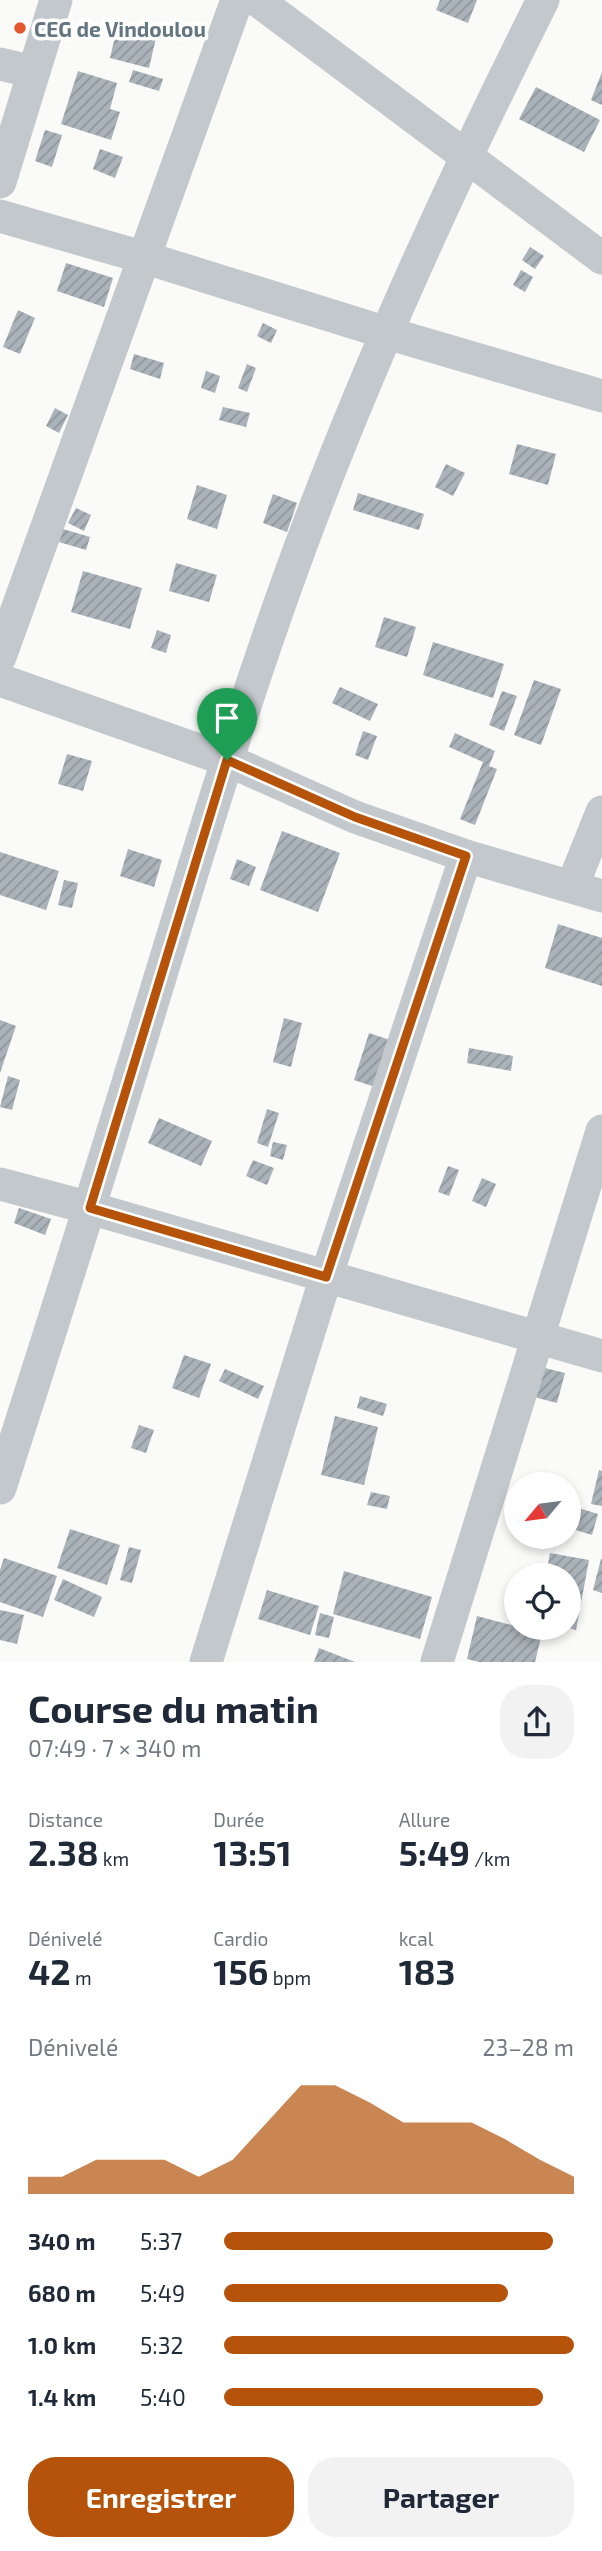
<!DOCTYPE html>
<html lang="fr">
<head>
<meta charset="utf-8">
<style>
	:root { --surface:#fff; --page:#f2f2f3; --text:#1f2937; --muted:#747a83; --accent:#b45309 }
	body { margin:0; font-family:"Exo 2",sans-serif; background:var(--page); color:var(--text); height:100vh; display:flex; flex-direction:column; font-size:26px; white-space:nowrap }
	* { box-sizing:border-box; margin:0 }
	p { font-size:23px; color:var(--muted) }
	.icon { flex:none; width:38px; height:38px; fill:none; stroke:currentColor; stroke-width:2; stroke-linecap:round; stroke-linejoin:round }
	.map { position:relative; height:1662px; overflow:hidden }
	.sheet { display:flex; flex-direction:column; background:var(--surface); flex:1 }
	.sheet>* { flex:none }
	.needle { width:46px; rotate:241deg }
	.controls { position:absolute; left:504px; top:1472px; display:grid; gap:14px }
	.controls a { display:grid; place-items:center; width:77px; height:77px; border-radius:50%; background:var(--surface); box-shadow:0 4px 10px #0003; font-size:35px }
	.pin { position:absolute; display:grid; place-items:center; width:60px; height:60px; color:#fff; margin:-72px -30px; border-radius:50% 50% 50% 0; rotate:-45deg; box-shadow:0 0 7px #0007 }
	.pin .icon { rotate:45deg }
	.round { display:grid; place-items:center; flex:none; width:74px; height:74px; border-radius:28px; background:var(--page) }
	.summary { display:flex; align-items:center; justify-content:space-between; height:119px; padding:0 28px }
	h1 { font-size:38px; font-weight:700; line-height:52px }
	.figures { display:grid; grid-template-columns:repeat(3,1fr); gap:10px; height:119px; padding:7px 28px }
	.figures div { display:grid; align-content:center }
	.figures b { font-size:35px; font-weight:700 }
	.figures small { font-size:19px; font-weight:400 }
	.figures p { font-size:19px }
	.chart { height:196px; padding:14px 28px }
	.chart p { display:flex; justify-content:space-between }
	.chart svg { width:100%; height:126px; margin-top:7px; fill:var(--accent); opacity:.7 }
	.action { display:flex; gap:14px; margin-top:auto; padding:14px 28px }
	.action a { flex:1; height:80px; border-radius:28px; background:var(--accent); color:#fff; font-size:28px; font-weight:700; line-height:80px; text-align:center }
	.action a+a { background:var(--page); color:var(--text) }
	ul { padding:0 28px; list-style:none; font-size:23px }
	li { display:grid; grid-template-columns:112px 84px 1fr; align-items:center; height:52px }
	li i { height:18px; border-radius:9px; background:var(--accent) }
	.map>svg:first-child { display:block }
</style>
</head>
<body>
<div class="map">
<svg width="602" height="1662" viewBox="0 0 602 1662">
	<defs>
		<pattern id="building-hatch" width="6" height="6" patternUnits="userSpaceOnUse" patternTransform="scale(1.75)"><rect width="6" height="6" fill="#aab3b9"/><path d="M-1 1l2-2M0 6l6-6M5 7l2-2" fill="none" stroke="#8e969c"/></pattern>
	</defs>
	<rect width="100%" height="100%" fill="#fafaf8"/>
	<path fill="url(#building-hatch)" d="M 440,0 L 477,0 L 468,23 L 436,10 Z
		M 117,28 L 156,38 L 149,68 L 110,58 Z
		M 133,70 L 163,79 L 159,91 L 129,82 Z
		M 78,71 L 117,83 L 110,109 L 120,112 L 111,140 L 61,124 Z
		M 602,72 L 602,105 L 591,100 Z
		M 536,87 L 600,120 L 584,152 L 519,119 Z
		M 45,130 L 62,135 L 52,167 L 35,161 Z
		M 100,149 L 123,157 L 115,178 L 93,169 Z
		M 530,247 L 544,256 L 535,269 L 522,260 Z
		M 66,263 L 113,278 L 104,307 L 57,291 Z
		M 521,270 L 533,277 L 525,292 L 513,285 Z
		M 18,310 L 35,318 L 20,354 L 3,347 Z
		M 263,323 L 277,330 L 271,343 L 257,336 Z
		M 134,354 L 164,363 L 160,379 L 130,369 Z
		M 247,364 L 256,368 L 247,392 L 238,388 Z
		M 206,371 L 220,376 L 215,393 L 201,388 Z
		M 223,407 L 250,413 L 246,427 L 219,420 Z
		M 55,408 L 68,415 L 59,433 L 46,426 Z
		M 517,444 L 556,454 L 548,485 L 509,474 Z
		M 446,464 L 465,473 L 453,496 L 435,487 Z
		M 197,485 L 227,495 L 217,529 L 187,519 Z
		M 358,493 L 424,514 L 419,530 L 353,510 Z
		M 273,494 L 297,503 L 287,532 L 263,523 Z
		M 76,508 L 91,515 L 84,531 L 68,523 Z
		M 63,529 L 90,537 L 86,550 L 59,542 Z
		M 176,563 L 217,575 L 209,602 L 169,591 Z
		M 83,571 L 142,588 L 130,629 L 71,612 Z
		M 384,617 L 416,627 L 407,657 L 375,647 Z
		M 157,630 L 171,635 L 166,653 L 151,648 Z
		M 433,642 L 504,664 L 493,698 L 423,675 Z
		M 534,680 L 561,689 L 541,745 L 514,735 Z
		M 340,687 L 378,704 L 370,721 L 332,703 Z
		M 502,691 L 517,696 L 504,731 L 489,725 Z
		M 363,731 L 377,736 L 368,760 L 355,755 Z
		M 455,733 L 495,751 L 489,766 L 497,769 L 475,825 L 460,819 L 483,762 L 449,747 Z
		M 67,754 L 92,761 L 83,791 L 58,784 Z
		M 282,831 L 340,853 L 318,912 L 260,890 Z
		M 128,849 L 162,860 L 154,887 L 120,876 Z
		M 0,852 L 59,871 L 46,910 L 0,895 Z
		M 237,859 L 256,867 L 249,886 L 230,879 Z
		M 64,880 L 78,883 L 72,908 L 58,905 Z
		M 558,924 L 602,938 L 602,986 L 545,968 Z
		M 284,1018 L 302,1023 L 291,1067 L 273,1062 Z
		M 0,1020 L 16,1026 L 0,1073 Z
		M 369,1033 L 393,1041 L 378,1088 L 354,1080 Z
		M 469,1048 L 513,1056 L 511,1071 L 467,1063 Z
		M 8,1076 L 20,1080 L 12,1110 L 0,1107 Z
		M 267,1109 L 279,1113 L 268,1147 L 257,1143 Z
		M 159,1118 L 212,1141 L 201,1166 L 148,1143 Z
		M 273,1142 L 287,1145 L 283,1160 L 270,1156 Z
		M 253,1160 L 274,1168 L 267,1185 L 246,1176 Z
		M 448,1166 L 459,1170 L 449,1196 L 438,1192 Z
		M 482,1178 L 496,1184 L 486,1207 L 472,1201 Z
		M 19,1208 L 51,1219 L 45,1235 L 14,1223 Z
		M 184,1355 L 211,1364 L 199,1398 L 172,1388 Z
		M 541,1367 L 565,1373 L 557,1403 L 534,1397 Z
		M 225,1369 L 264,1386 L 258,1399 L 219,1381 Z
		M 360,1396 L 387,1404 L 383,1416 L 357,1408 Z
		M 335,1416 L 378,1427 L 364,1485 L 321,1475 Z
		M 139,1425 L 154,1430 L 146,1453 L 131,1448 Z
		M 599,1470 L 602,1471 L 602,1506 L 591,1504 Z
		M 371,1492 L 390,1496 L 387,1509 L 367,1505 Z
		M 569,1505 L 598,1514 L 592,1535 L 569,1528 Z
		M 70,1529 L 120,1545 L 107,1585 L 57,1568 Z
		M 129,1547 L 141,1550 L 132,1583 L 120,1580 Z
		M 550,1553 L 589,1560 L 576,1630 L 569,1628 L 569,1575 L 546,1575 Z
		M 4,1558 L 57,1576 L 43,1617 L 0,1602 L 0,1570 Z
		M 601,1559 L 602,1559 L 602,1593 L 593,1590 Z
		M 344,1571 L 432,1597 L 420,1639 L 333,1614 Z
		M 63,1579 L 102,1597 L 94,1617 L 54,1600 Z
		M 267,1590 L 319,1606 L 310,1635 L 258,1619 Z
		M 0,1610 L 24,1615 L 17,1644 L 0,1640 Z
		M 320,1613 L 334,1617 L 329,1638 L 315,1635 Z
		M 477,1616 L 542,1633 L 535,1662 L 479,1662 L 467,1659 Z
		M 319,1648 L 355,1662 L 314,1662 Z"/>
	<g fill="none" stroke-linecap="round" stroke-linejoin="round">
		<path stroke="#c3c8cc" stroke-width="33" d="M 257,0 L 602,258
			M 0,64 L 34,72
			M 0,182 L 56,0
			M 0,216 L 146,258 L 387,333 L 602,396
			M 0,657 L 237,0
			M 0,680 L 227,760 L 355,817 L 466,856 L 602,896
			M 572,887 L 602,812
			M 0,1184 L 90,1208 L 602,1356
			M 0,1488 C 53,1324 105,1159 155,994 C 204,834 252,673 312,516 C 379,340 458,169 543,0
			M 206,1662 L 326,1277 L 466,856
			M 437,1662 L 602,1131"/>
	</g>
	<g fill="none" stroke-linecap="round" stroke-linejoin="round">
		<defs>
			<path id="route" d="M 227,760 L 355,817 L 466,856 L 326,1277 L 90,1208 Z"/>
		</defs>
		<use href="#route" stroke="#fff" stroke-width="14"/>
		<use href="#route" stroke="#b45309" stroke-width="9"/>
	</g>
	<circle fill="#e4572e" stroke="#fff" stroke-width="2.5" cx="20" cy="28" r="7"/>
	<g text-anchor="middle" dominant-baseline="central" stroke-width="7" stroke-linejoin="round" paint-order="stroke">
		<g font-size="21" font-weight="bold" fill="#657683" stroke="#fff" text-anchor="start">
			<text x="34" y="28">CEG de Vindoulou</text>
		</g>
	</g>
</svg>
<div class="controls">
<a><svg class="needle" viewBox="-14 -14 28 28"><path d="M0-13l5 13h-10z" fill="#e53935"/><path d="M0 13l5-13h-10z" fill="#747a83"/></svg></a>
<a><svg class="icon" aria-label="locate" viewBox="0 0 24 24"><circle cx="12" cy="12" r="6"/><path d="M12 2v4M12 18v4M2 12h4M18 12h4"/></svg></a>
</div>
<div class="pin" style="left:227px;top:760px;background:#1e9e55"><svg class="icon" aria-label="arrive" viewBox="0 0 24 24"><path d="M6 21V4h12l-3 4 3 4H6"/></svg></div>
</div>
<section class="sheet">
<div class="summary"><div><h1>Course du matin</h1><p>07:49 · 7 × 340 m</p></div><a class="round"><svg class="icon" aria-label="share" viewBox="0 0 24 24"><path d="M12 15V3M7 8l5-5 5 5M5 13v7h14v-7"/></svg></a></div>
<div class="figures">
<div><p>Distance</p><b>2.38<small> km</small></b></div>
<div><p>Durée</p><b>13:51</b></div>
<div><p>Allure</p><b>5:49<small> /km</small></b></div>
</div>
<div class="figures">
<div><p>Dénivelé</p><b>42<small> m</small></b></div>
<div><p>Cardio</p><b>156<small> bpm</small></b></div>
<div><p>kcal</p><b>183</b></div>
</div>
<div class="chart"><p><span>Dénivelé</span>23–28 m</p>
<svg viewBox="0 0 160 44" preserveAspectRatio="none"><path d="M0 44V38L10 38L20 32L30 32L40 32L50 38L60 32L70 19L80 6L90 6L100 12L110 19L120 19L130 19L140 25L150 32L160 38V44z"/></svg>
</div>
<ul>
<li><b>340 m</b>5:37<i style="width:94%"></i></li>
<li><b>680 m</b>5:49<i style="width:81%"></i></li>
<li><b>1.0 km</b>5:32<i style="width:100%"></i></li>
<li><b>1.4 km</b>5:40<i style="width:91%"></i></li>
</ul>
<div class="action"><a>Enregistrer</a><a>Partager</a></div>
</section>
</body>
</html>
